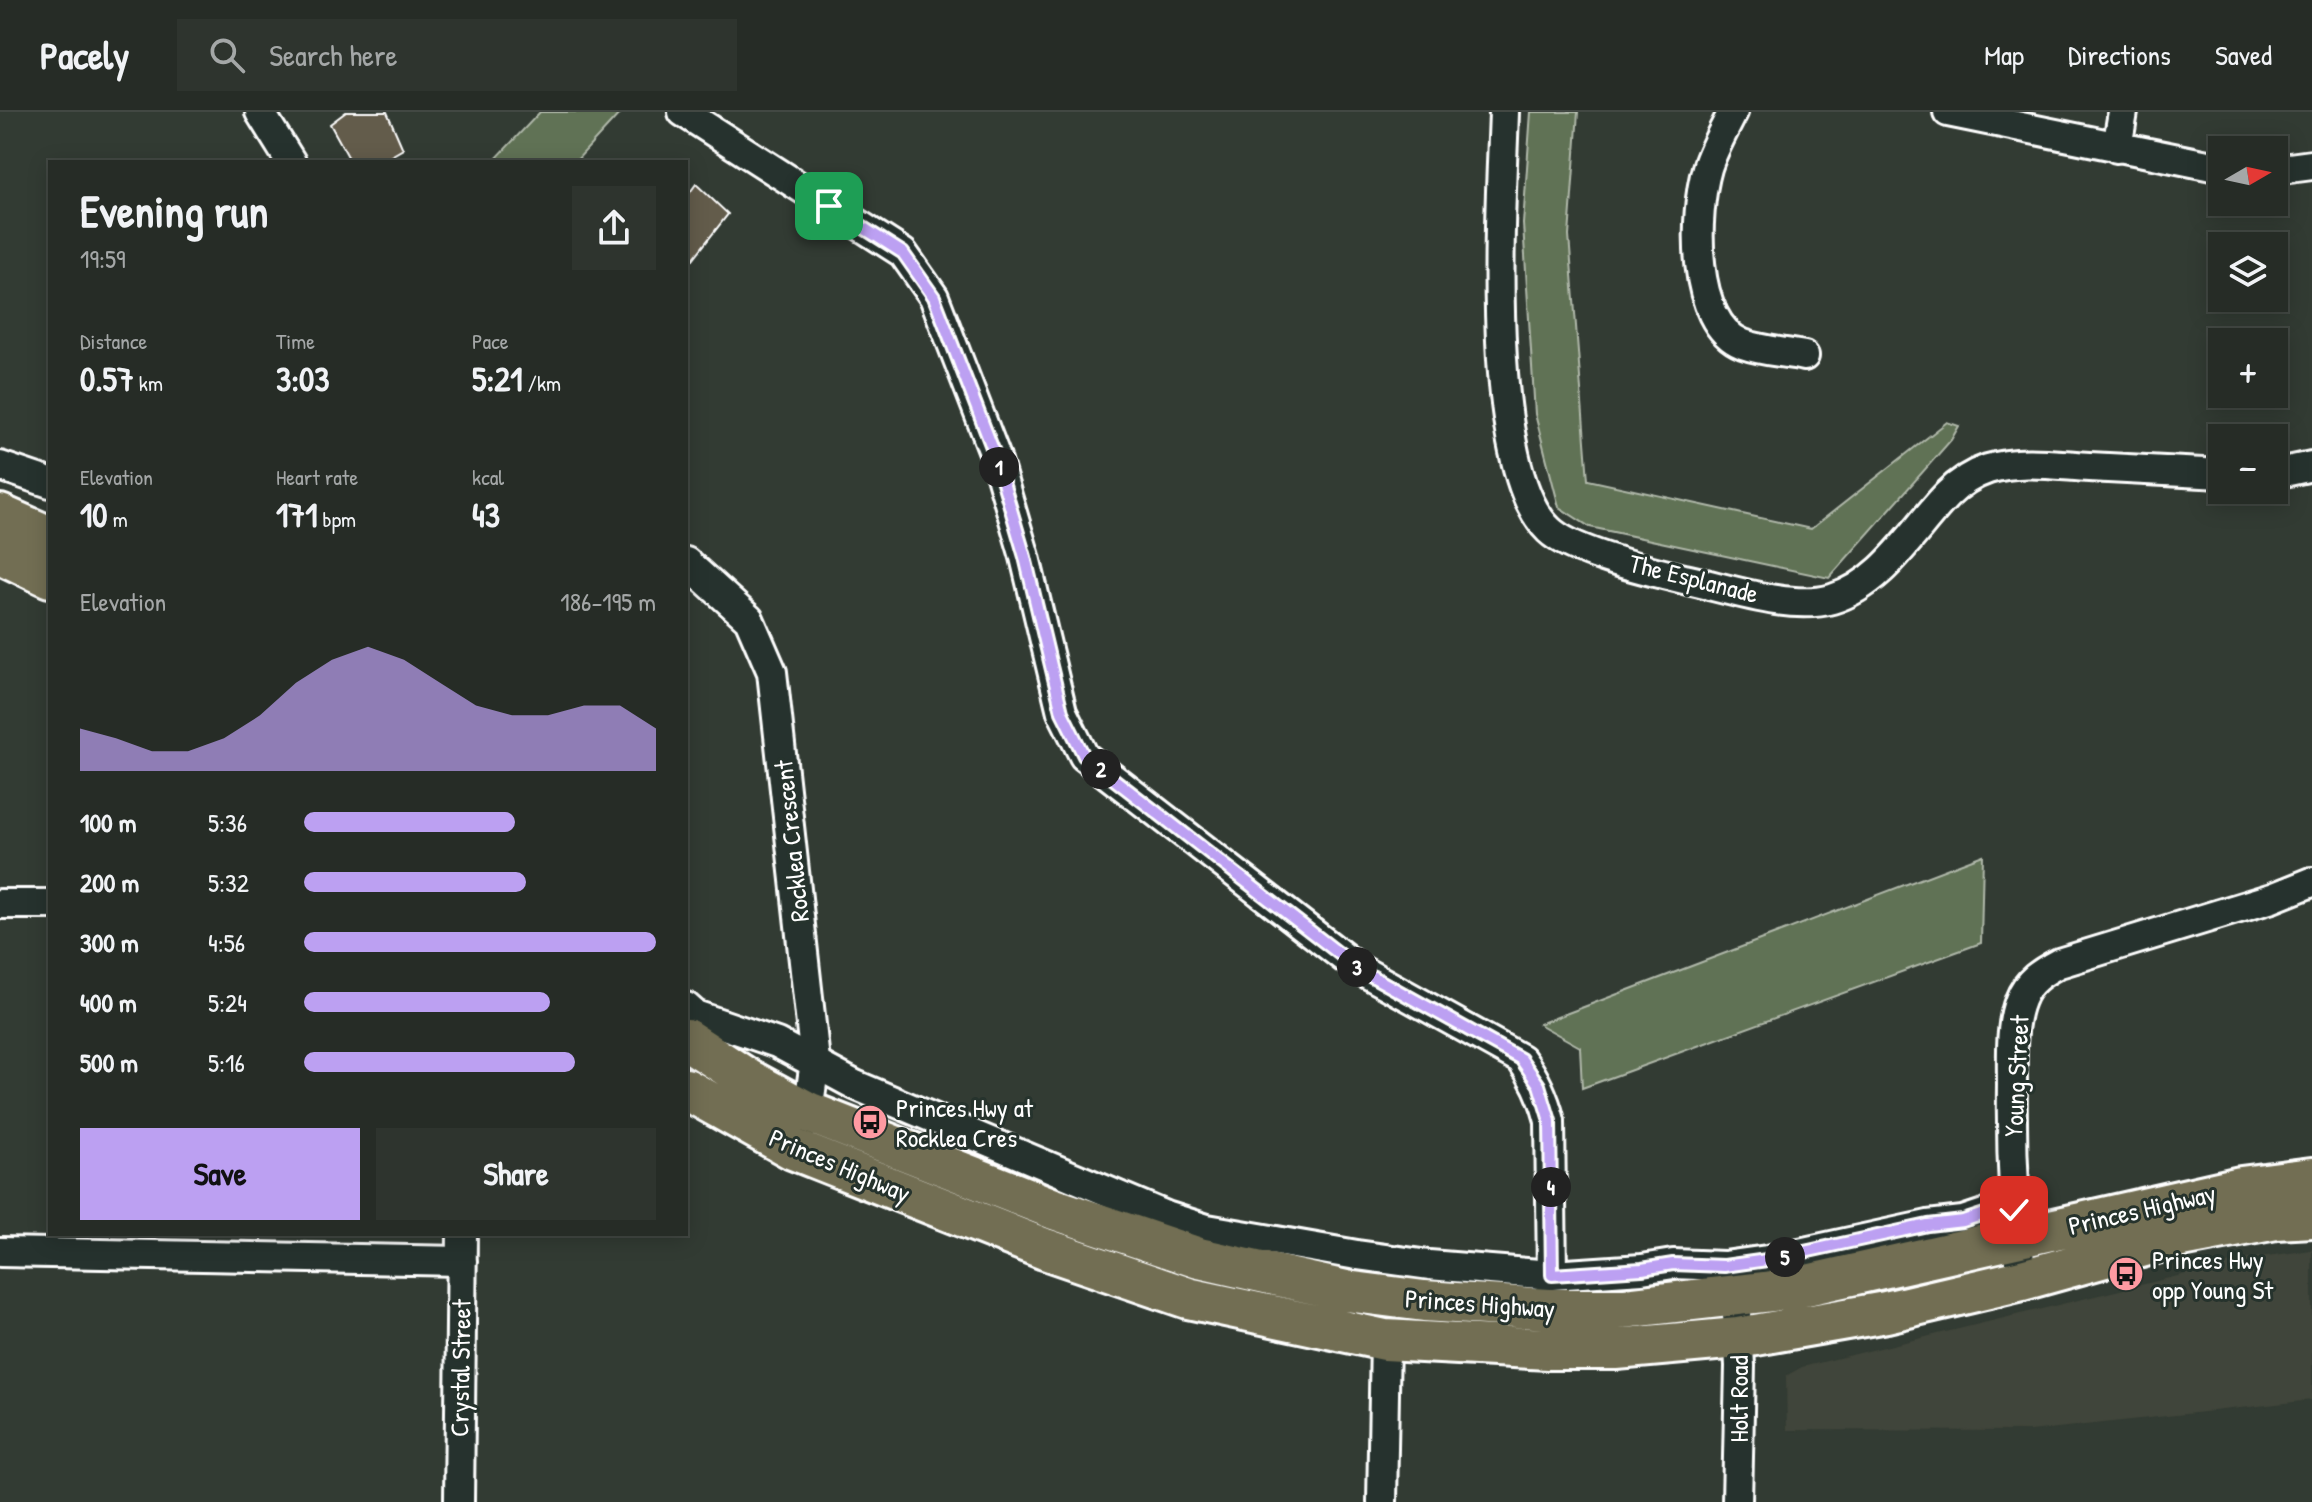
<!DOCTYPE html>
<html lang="en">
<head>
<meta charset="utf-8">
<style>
	:root { --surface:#262c26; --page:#2e342e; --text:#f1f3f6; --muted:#a4a7a7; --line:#424843; --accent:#bca0f2 }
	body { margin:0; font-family:"Patrick Hand",sans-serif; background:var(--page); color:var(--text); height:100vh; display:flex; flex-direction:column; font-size:30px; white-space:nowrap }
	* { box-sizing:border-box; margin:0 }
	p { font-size:26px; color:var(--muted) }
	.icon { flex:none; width:44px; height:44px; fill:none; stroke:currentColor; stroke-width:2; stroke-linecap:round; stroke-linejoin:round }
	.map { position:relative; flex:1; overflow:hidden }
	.sheet { position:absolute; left:48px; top:48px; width:640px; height:1076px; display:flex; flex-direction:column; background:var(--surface); border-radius:0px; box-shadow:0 4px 20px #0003,0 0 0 2px var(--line) }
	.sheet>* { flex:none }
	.needle { width:52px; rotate:81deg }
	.fabs { position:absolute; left:2208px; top:24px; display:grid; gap:16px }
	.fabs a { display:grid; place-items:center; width:80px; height:80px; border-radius:0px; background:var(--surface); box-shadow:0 4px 20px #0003,0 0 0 2px var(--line); font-size:40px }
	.pin { position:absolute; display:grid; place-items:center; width:68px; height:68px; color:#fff; margin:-34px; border-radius:16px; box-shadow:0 4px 12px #0006 }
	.km { position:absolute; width:40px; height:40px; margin:-20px; border-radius:50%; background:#222; color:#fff; font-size:22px; line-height:40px; text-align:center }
	.round { display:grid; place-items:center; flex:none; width:84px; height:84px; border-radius:0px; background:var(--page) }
	.overview { display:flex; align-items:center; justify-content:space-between; height:136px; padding:0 32px }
	h1 { font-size:44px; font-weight:700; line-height:60px }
	.figures { display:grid; grid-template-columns:repeat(3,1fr); gap:12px; height:136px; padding:8px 32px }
	.figures div { display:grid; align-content:center }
	.figures b { font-size:34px; font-weight:700 }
	.figures small { font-size:22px; font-weight:400 }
	.figures p { font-size:22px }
	.chart { height:224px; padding:16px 32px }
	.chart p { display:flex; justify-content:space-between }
	.chart svg { width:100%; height:144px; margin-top:8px; fill:var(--accent); opacity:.7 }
	.cta { display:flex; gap:16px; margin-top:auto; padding:16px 32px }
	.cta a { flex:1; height:92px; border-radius:0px; background:var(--accent); color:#111; font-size:32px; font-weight:700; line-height:92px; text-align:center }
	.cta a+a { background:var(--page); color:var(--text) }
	ul { padding:0 32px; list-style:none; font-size:26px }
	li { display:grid; grid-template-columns:128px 96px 1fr; align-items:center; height:60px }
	li i { height:20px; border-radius:10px; background:var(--accent) }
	header { display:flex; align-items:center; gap:48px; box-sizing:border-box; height:112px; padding:0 40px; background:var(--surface); border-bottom:2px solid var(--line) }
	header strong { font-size:38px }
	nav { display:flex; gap:44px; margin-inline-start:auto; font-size:28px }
	.search { width:560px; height:72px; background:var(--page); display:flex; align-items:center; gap:20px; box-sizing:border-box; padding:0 28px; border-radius:0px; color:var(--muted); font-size:30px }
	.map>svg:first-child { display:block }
</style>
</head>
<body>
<header>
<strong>Pacely</strong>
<div class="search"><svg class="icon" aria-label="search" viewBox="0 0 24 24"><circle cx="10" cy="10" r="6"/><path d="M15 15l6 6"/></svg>Search here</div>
<nav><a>Map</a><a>Directions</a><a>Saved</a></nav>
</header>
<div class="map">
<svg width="2312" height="1390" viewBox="0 0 2312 1390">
	<rect width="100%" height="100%" fill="#323b33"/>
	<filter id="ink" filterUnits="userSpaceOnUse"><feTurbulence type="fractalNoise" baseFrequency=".0125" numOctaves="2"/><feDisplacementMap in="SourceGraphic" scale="16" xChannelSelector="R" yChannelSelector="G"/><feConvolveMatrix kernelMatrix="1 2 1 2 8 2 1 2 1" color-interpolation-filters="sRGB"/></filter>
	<g filter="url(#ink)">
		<path fill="#41453a" d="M 2312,1138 L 2312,1288 L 2030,1319 L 1787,1318 L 1786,1264 L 1802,1255 L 2252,1146 Z"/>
		<path fill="#607255" stroke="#b0b8aa" stroke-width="2" d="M 540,0 L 621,0 L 575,50 L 493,50 Z
			M 1531,0 L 1578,0 L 1569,124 L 1588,368 L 1811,417 L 1947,310 L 1959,314 L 1951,328 L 1829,466 L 1590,415 L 1559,395 L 1535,302 L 1523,112 Z
			M 1983,743 L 1981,831 L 1582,976 L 1580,935 L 1539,912 Z"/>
		<path fill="#635c4c" stroke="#fff" stroke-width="2" d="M 346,0 L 387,0 L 403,37 L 391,44 L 395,50 L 351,50 L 330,12 Z
			M 696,72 L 728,102 L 686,156 L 686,86 Z"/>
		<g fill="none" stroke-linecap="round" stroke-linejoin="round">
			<defs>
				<path id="minor" d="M 260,0 L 291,50
					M 683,0 L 903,141 L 934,185 L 995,343 L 1025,445 L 1062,600 L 1084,644 L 1359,857 L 1521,947 C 1536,967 1544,985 1550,1009 L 1552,1163 L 1549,1197
					M 1504,0 C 1501,92 1483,355 1549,418 C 1573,441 1650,459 1684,467 C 1727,476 1790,499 1832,487 C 1884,471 1912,419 1947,383 C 1958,372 1973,362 1988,357 C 2020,347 2056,353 2089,355 C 2134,357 2178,360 2222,362
					M 1733,0 C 1724,18 1713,37 1707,56 C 1694,101 1690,211 1743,232 C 1762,239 1785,240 1804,244
					M 1948,0 L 2222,56
					M 2117,36 L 2123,0
					M 2274,58 L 2312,53
					M 0,354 L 50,371
					M 2274,362 L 2312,354
					M 686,450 L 749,507 L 772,560 L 815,949 L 808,1000 L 802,1016
					M 0,792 L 50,792
					M 686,895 L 695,903 L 777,931 L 855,973 L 1166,1104 L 1207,1117 L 1357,1143 L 1429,1153 L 1552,1163 L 1642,1157 L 1673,1152 L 1724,1154 L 1767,1148 L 1928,1113 L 1963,1109 L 2014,1092
					M 0,1140 L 462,1149
					M 2022,1168 C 2014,1103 2011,1038 2012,973 C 2012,945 2010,913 2020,888 C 2027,869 2042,860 2059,851 L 2272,786 L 2312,770
					M 1736,1184 L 1740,1254 L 1737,1390
					M 459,1390 L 462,1122
					M 1382,1390 L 1385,1228"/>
				<path id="highway" d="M 0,403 L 50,425
					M 0,441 L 50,465
					M 686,927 L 747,967 L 808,1000 L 1054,1097 L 1199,1146 L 1346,1179 L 1424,1189 L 1549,1197 L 1615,1197 L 1789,1177 L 2241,1075 L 2312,1066
					M 686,977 L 793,1037 L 1045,1137 L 1188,1186 L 1385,1228 L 1548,1237 L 1616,1237 L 1738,1226 L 1886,1200 L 2022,1168 L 2166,1128 L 2276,1107 L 2312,1105"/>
			</defs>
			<use href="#minor" stroke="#fff" stroke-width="34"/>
			<use href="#highway" stroke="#fff" stroke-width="46"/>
			<use href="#minor" stroke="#26332d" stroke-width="28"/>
			<use href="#highway" stroke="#726e52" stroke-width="40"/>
		</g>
	</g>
	<g fill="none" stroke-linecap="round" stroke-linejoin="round" filter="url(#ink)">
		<defs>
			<path id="route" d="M 829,94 L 903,141 L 934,185 L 995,343 L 1025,445 L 1062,600 L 1084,644 L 1359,857 L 1521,947 L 1539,973 L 1550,1009 L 1552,1163 L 1642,1157 L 1673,1152 L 1724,1154 L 1767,1148 L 1928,1113 L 1963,1109 L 2014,1092 L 2014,1098"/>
		</defs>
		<use href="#route" stroke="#fff" stroke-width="16"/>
		<use href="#route" stroke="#bca0f2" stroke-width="10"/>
	</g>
	<defs>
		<symbol id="bus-disc" viewBox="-11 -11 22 22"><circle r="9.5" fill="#ff9aa2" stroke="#26332d"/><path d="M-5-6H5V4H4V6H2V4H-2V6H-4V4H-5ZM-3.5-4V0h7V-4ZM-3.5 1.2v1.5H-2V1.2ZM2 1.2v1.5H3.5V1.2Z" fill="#111"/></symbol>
	</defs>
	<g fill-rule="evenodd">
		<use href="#bus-disc" x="850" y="990" width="40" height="40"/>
		<use href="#bus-disc" x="2106" y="1142" width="40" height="40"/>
	</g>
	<g text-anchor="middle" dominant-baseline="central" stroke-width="6" stroke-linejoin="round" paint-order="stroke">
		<g font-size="26" fill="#fff" stroke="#26332d">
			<text transform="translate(1694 466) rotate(14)">The Esplanade</text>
			<text transform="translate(791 729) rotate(-96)">Rocklea Crescent</text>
			<text transform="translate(2016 964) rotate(-87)">Young Street</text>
			<text transform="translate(840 1053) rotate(23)">Princes Highway</text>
			<text transform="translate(2142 1097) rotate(-13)">Princes Highway</text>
			<text transform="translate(1480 1191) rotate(4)">Princes Highway</text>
			<text transform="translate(460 1256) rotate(-89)">Crystal Street</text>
			<text transform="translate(1738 1287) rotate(-90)">Holt Road</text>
		</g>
		<g font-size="26" fill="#fff" stroke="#26332d" text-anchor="start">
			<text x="896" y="995">Princes Hwy at<tspan x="896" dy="30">Rocklea Cres</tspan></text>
			<text x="2152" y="1147">Princes Hwy<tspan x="2152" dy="30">opp Young St</tspan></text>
		</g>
	</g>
</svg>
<div class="fabs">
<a><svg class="needle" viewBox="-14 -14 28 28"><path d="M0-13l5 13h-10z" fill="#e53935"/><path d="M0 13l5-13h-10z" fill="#a4a7a7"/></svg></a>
<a><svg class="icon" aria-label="layers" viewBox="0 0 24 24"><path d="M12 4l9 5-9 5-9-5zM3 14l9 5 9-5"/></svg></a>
<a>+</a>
<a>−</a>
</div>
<div class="pin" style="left:829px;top:94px;background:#1e9e55"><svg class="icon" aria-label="arrive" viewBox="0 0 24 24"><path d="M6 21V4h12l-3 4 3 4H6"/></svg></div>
<div class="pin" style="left:2014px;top:1098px;background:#d93025"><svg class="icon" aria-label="check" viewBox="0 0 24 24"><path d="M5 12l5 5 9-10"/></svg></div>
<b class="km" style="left:999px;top:355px">1</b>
<b class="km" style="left:1101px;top:657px">2</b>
<b class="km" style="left:1357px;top:855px">3</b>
<b class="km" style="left:1551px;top:1075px">4</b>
<b class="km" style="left:1785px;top:1145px">5</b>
<section class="sheet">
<div class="overview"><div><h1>Evening run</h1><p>19:59</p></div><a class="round"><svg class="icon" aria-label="share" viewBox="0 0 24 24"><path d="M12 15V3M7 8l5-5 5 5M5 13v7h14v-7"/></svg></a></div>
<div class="figures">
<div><p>Distance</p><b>0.57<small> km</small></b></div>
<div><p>Time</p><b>3:03</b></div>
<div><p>Pace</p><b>5:21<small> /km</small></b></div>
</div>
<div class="figures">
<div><p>Elevation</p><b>10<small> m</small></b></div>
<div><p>Heart rate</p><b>171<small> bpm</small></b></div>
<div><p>kcal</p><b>43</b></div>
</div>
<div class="chart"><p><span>Elevation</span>186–195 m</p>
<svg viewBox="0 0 160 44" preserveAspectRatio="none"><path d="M0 44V31L10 34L20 38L30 38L40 34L50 27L60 17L70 10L80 6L90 10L100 17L110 24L120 27L130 27L140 24L150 24L160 31V44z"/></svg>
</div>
<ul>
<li><b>100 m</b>5:36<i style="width:60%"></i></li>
<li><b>200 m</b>5:32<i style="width:63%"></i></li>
<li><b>300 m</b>4:56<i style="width:100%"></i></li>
<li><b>400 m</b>5:24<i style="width:70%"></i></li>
<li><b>500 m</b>5:16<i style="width:77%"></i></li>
</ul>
<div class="cta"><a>Save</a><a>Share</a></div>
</section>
</div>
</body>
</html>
